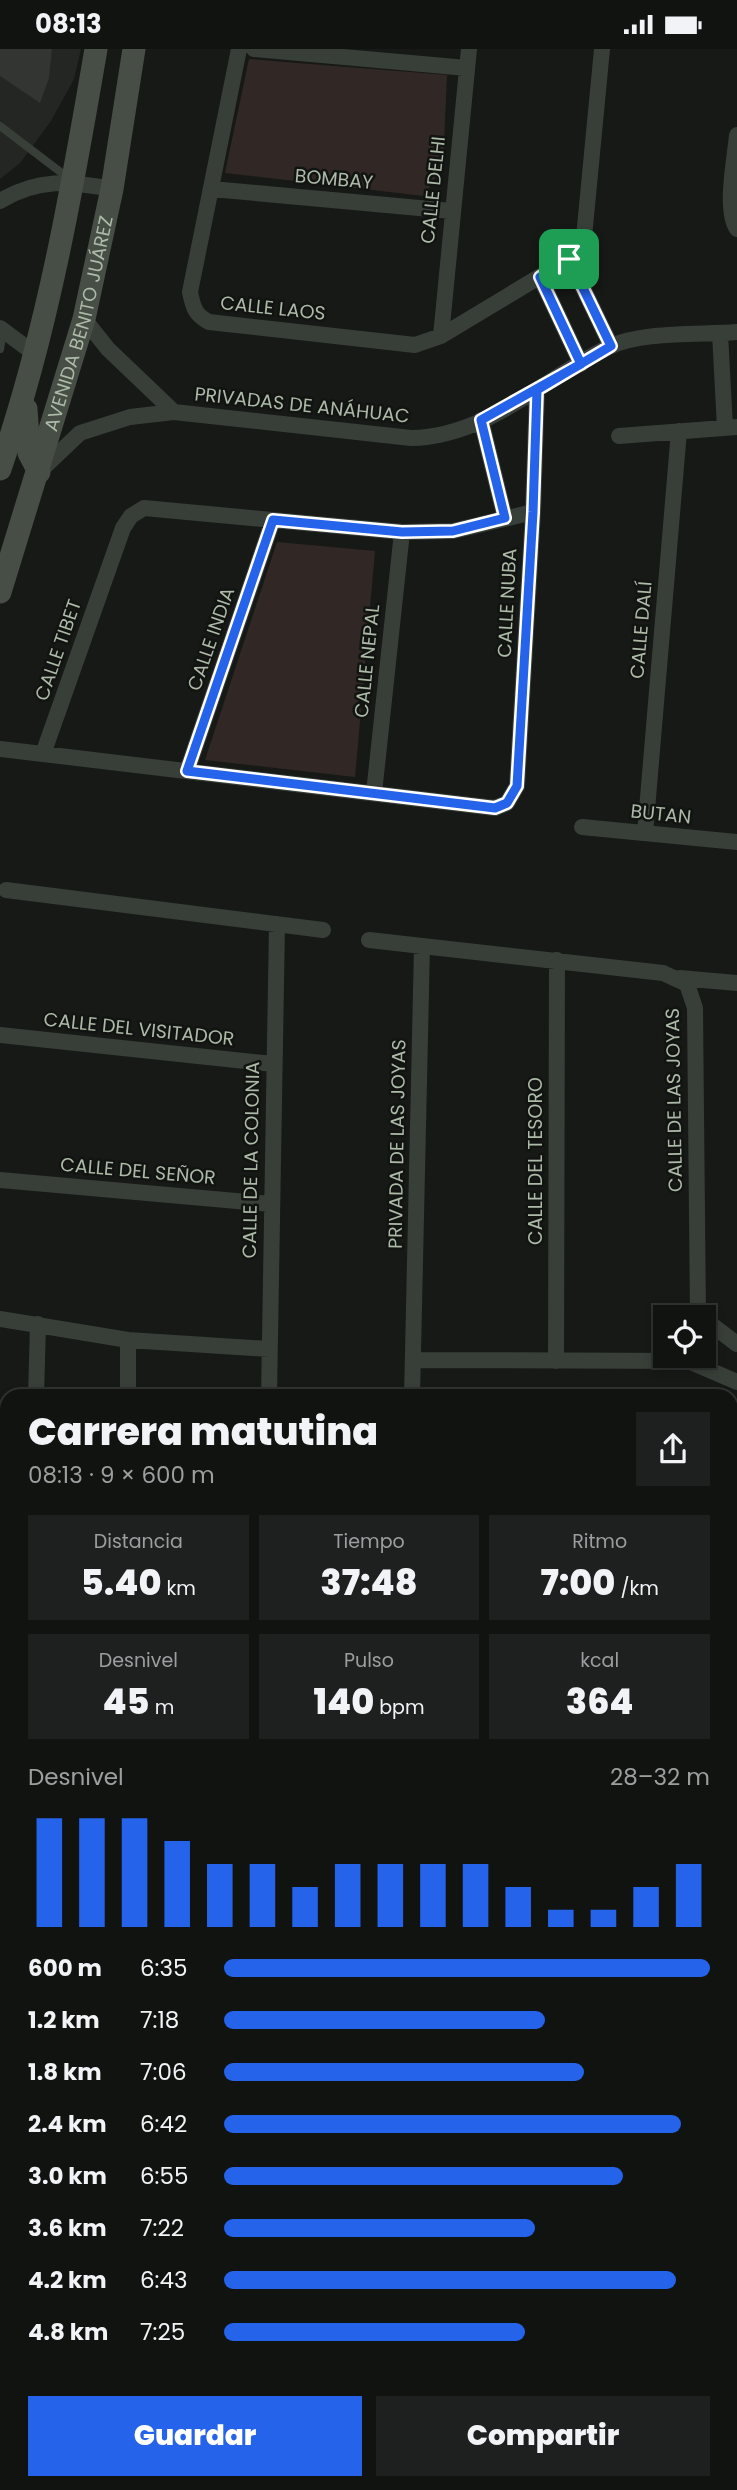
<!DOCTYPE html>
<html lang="es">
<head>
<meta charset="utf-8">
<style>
	:root { --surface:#111311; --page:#1e201f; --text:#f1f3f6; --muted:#9c9e9f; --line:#303231; --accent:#2563eb }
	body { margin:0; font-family:Poppins,sans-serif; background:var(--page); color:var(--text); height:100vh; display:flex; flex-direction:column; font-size:26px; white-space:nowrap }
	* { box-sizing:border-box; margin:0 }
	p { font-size:23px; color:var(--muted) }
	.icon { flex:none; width:38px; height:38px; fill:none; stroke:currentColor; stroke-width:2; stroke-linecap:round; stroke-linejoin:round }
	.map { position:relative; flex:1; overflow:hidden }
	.details { position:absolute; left:0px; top:1340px; width:738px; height:1101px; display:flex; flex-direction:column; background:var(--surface); border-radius:21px 21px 0 0; box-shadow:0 4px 10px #0003,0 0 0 2px var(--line) }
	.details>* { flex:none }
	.fabs { position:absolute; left:653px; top:1256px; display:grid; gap:14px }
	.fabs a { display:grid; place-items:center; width:63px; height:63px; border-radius:0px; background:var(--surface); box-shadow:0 4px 10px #0003,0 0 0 2px var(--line); font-size:35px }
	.pin { position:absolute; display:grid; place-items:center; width:60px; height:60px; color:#fff; margin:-30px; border-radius:14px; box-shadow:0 4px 10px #0006 }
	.round { display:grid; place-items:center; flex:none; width:74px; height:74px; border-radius:0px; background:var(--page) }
	.head { display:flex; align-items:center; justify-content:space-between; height:119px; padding:0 28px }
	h1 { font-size:38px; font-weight:800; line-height:52px }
	.figures { display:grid; grid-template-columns:repeat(3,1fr); gap:10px; height:119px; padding:7px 28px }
	.figures div { display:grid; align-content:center; border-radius:0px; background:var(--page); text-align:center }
	.figures b { font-size:35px; font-weight:800 }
	.figures small { font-size:19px; font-weight:400 }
	.figures p { font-size:19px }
	.chart { height:196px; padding:14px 28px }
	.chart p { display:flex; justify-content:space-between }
	.chart svg { width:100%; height:126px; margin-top:7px; stroke:var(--accent); stroke-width:6 }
	.button { display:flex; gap:14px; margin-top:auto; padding:14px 28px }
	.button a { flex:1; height:80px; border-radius:0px; background:var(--accent); color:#fff; font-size:28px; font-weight:800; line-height:80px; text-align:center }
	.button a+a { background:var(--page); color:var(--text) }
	ul { padding:0 28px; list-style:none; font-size:23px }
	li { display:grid; grid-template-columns:112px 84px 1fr; align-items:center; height:52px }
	li i { height:18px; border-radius:9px; background:var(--accent) }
	.status { display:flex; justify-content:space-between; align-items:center; height:49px; padding:0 35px; background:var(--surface); direction:ltr }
	.status svg { height:19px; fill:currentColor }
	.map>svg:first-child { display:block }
</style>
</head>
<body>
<div class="status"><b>08:13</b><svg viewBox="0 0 49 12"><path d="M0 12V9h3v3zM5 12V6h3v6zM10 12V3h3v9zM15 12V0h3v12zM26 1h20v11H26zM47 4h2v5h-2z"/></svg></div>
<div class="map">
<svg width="737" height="2441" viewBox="0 0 737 2441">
	<rect width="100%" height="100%" fill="#171917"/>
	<path fill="#232623" d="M 0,0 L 81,0 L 74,30 L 51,72 L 20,114 L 0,130 Z"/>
	<path fill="#312826" d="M 249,10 L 447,26 L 443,116 L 424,147 L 225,124 Z
		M 277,493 L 375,502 L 355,728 L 205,711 Z"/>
	<path fill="#323532" d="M 0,0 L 52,0 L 49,29 L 40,54 L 0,27 Z
		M 231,2434 L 372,2434 L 371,2441 L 230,2441 Z"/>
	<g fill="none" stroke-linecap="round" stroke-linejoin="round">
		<path stroke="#383e38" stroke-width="8" d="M 0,77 L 71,131
			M 0,300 L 3,282
			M 0,2439 L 7,2413
			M 195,2441 L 196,2434"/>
		<path stroke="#383e38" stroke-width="16" d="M 239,0 L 190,243 C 193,258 195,266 209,273 L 415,296 L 441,287 L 569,210 L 584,188 L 602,0
			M 254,0 L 467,19
			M 737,86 C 735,110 724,160 737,180
			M 212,140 L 452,162
			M 0,152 C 38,129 70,132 112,140
			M 569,210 L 611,297
			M 540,228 L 581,315
			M 84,270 L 108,300 L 174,363
			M 0,279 L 35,305
			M 720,284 L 725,379
			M 441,287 L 469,0
			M 481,371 L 505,469
			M 619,387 L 737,378
			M 39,423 L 80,384 L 130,368 L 174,363 L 411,389 C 486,388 545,329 609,298 C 642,282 700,286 737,283
			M 533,463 L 453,482 L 402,483 L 144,459 L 131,467 L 123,479 L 43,705 L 495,759 L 507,754 L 517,737 L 533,463 L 537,341
			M 0,700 L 43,705
			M 187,722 L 273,471
			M 374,744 L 402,483
			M 582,778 L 737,793
			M 645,784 L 679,382
			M 6,841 L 323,881
			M 369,891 L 663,924 L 687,935 L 695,959 L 698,1269
			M 680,929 L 737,934
			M 0,986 L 273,1015
			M 0,1131 L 271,1155
			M 0,1270 L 128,1291 L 269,1300
			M 704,1270 L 737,1295
			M 414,1311 L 688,1312 L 737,1333
			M 556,1312 L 557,911
			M 36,1348 L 38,1275
			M 128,1348 L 128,1291
			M 269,1348 L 277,875
			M 412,1348 L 422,897
			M 0,1539 L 7,1540
			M 732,1811 L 737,1838
			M 0,1818 L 7,1818
			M 732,1905 L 737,1898
			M 732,1941 L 737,1948
			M 0,2228 L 7,2229"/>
		<path stroke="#383e38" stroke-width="19" d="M 0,1644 L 7,1645
			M 0,1704 L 7,1706
			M 732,1711 L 737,1707
			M 732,1800 L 737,1803"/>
		<g stroke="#474e45" stroke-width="23">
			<path d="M 26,360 L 29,404 L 39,423"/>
			<path d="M 0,420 C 47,284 72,141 96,0"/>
			<path id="s1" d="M 0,543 L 84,270 L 112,140 L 134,0"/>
		</g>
	</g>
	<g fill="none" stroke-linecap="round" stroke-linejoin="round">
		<defs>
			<path id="route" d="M 569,210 L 540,228 L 581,315 L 481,371 L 505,469 L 453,482 L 402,483 L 273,471 L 187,722 L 495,759 L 507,754 L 517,737 L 533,463 L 537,341 L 611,297 L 569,210"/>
		</defs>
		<use href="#route" stroke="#fff" stroke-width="14"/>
		<use href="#route" stroke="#2563eb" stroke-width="9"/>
	</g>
	<g text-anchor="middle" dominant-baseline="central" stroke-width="5" stroke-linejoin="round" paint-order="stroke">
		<g font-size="19" fill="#adbaa8" stroke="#121412">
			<text transform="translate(334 130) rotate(5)">BOMBAY</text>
			<text transform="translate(433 141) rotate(-84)">CALLE DELHI</text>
			<text transform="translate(273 259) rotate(6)">CALLE LAOS</text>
			<text stroke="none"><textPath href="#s1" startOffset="280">AVENIDA BENITO JUÁREZ</textPath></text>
			<text transform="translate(302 356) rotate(6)">PRIVADAS DE ANÁHUAC</text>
			<text transform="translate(507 554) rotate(-87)">CALLE NUBA</text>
			<text transform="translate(641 581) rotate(-85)">CALLE DALÍ</text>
			<text transform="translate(211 590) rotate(-71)">CALLE INDIA</text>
			<text transform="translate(58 601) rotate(-71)">CALLE TIBET</text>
			<text transform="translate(367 612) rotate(-84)">CALLE NEPAL</text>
			<text transform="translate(661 765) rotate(6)">BUTAN</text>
			<text transform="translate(139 980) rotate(6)">CALLE DEL VISITADOR</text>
			<text transform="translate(674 1051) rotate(-91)">CALLE DE LAS JOYAS</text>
			<text transform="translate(397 1095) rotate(-89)">PRIVADA DE LAS JOYAS</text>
			<text transform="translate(251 1111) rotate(-89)">CALLE DE LA COLONIA</text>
			<text transform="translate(535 1112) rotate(-90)">CALLE DEL TESORO</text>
			<text transform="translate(138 1122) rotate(5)">CALLE DEL SEÑOR</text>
		</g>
	</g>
</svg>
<div class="fabs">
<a><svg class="icon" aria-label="locate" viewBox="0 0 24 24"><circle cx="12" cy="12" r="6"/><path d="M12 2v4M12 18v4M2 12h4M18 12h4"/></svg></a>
</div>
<div class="pin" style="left:569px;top:210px;background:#1e9e55"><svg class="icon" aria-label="arrive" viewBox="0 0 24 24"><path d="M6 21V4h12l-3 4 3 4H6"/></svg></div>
<section class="details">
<div class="head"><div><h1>Carrera matutina</h1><p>08:13 · 9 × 600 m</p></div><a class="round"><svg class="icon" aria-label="share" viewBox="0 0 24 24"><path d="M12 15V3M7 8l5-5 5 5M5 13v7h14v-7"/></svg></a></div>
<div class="figures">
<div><p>Distancia</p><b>5.40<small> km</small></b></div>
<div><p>Tiempo</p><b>37:48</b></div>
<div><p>Ritmo</p><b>7:00<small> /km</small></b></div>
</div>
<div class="figures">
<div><p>Desnivel</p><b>45<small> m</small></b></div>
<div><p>Pulso</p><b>140<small> bpm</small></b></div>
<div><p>kcal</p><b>364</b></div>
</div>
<div class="chart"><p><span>Desnivel</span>28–32 m</p>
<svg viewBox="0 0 160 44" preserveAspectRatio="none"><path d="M5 44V6M15 44V6M25 44V6M35 44V14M45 44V22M55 44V22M65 44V30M75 44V22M85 44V22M95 44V22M105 44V22M115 44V30M125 44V38M135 44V38M145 44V30M155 44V22"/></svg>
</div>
<ul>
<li><b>600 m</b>6:35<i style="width:100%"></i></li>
<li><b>1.2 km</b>7:18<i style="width:66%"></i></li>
<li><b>1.8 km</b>7:06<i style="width:74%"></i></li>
<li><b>2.4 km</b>6:42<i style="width:94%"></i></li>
<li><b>3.0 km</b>6:55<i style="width:82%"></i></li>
<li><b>3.6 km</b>7:22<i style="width:64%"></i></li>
<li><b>4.2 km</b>6:43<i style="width:93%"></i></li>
<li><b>4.8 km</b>7:25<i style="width:62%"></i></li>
</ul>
<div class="button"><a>Guardar</a><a>Compartir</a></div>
</section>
</div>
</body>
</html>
